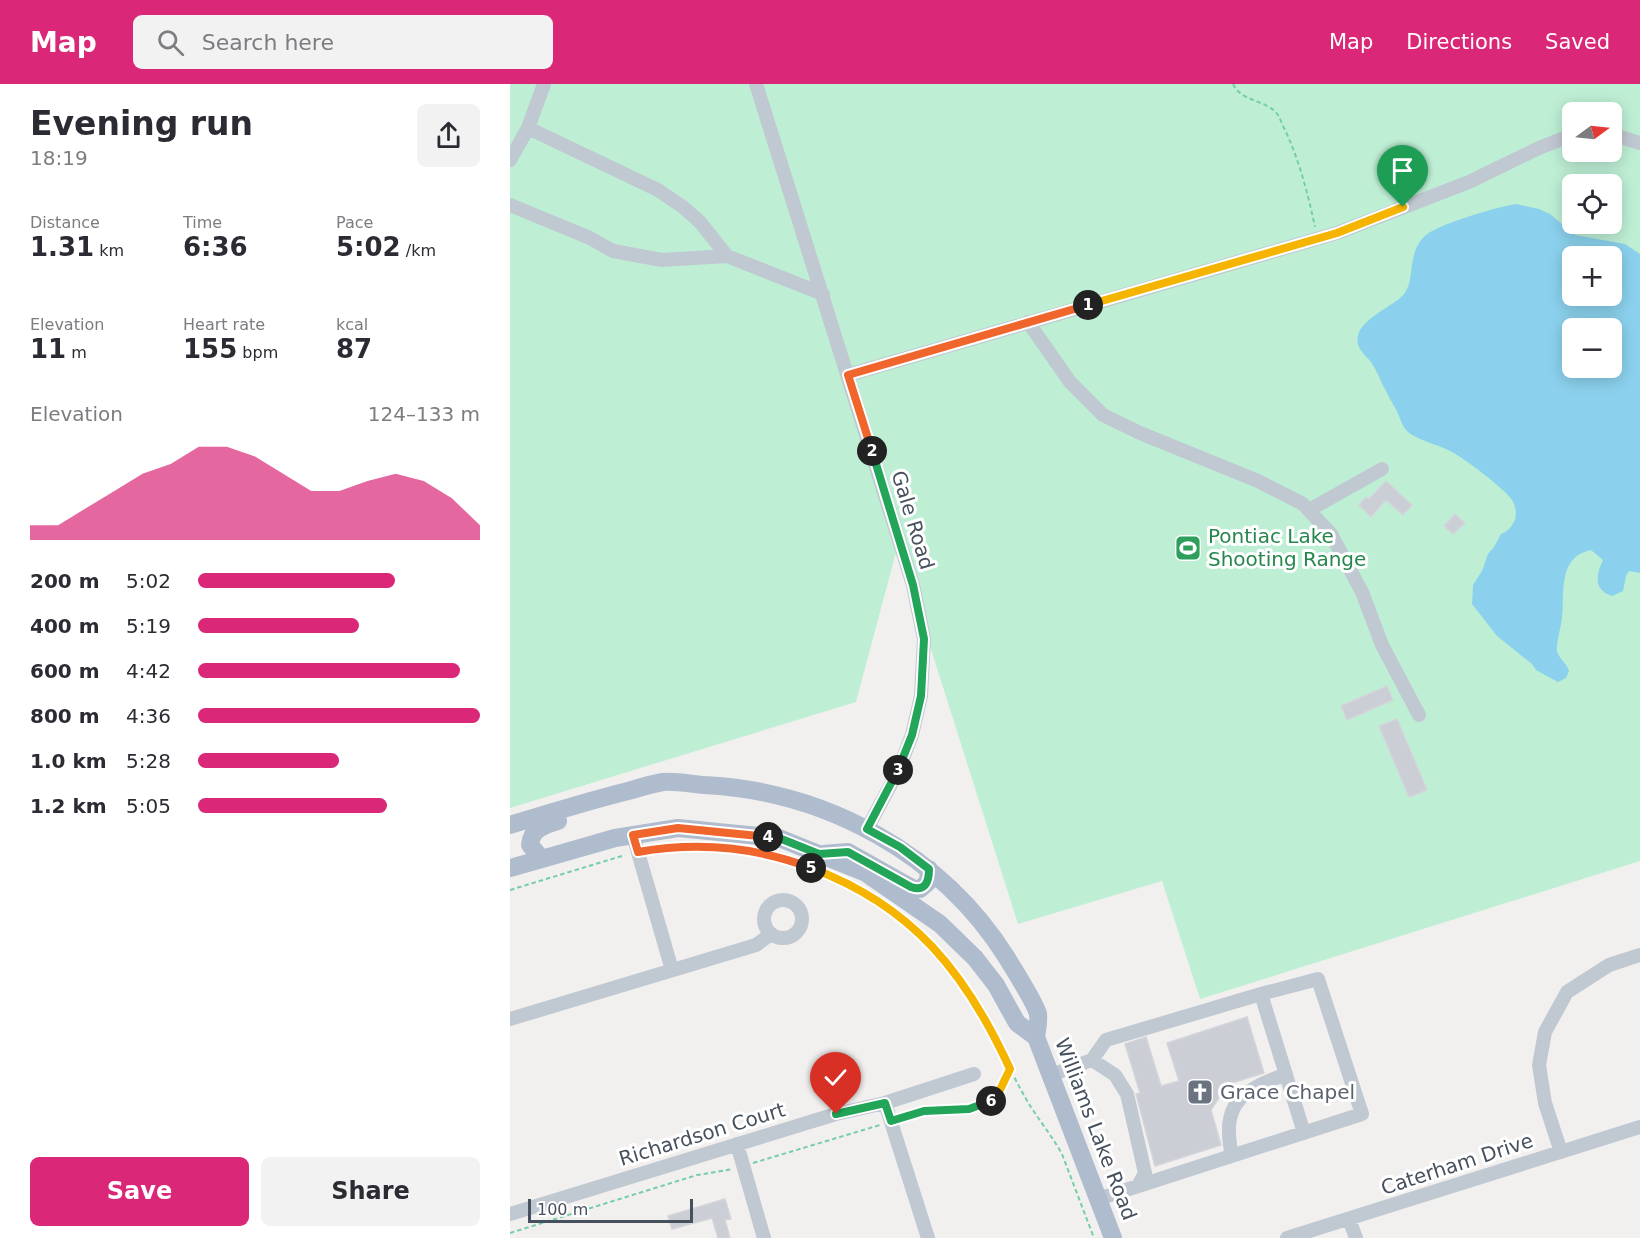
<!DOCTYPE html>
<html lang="en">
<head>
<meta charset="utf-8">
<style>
	:root { --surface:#fff; --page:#f2f2f3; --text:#2b2b33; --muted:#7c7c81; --accent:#db2777 }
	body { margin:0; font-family:"DejaVu Sans",sans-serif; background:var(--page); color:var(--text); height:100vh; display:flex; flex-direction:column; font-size:22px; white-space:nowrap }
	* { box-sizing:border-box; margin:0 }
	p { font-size:20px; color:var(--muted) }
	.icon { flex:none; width:33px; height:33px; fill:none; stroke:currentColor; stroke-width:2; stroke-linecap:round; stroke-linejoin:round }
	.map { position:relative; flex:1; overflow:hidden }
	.side { display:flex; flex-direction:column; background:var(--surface); width:510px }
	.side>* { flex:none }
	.needle { width:39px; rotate:75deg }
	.fabs { position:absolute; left:1052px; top:18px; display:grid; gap:12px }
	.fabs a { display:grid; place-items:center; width:60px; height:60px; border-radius:9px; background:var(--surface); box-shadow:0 3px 15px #0003; font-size:30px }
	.scale { position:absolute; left:18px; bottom:15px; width:165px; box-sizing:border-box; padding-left:6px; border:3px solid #47515d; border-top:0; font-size:16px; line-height:21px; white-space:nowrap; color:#47515d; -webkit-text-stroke:4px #fff; paint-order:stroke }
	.pin { position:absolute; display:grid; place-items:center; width:51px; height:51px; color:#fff; margin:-62px -26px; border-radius:50% 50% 50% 0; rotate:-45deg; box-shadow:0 0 6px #0007 }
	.pin .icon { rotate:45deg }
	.km { position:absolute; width:30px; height:30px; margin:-15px; border-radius:50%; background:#222; color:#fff; font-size:16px; line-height:30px; text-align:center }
	.round { display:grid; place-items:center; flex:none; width:63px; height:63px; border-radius:9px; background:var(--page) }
	.summary { display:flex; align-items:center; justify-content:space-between; height:102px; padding:0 30px }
	h1 { font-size:33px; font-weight:700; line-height:45px }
	.figures { display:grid; grid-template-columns:repeat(3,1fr); gap:9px; height:102px; padding:6px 30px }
	.figures div { display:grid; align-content:center }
	.figures b { font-size:26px; font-weight:700 }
	.figures small { font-size:16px; font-weight:400 }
	.figures p { font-size:16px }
	.chart { height:168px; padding:12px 30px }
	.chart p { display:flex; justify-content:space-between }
	.chart svg { width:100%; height:108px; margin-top:6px; fill:var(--accent); opacity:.7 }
	.action { display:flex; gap:12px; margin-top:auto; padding:12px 30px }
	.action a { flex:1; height:69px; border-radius:9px; background:var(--accent); color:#fff; font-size:24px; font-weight:700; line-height:69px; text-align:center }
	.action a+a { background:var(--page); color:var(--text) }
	ul { padding:0 30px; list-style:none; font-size:20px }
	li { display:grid; grid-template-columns:96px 72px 1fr; align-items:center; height:45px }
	li i { height:15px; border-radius:8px; background:var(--accent) }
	header { display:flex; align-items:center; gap:36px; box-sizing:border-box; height:84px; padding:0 30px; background:var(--accent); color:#fff }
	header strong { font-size:28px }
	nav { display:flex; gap:33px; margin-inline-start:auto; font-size:21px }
	.search { width:420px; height:54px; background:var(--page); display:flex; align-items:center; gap:15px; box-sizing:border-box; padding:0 21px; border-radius:9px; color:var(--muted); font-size:22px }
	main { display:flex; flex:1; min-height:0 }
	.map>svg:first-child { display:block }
</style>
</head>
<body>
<header>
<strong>Map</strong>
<div class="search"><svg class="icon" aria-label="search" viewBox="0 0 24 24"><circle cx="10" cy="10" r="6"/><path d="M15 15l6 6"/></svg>Search here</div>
<nav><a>Map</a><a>Directions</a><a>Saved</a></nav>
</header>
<main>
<section class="side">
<div class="summary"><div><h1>Evening run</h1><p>18:19</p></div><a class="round"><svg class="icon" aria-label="share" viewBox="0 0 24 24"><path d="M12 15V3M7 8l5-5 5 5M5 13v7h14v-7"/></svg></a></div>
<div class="figures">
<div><p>Distance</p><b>1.31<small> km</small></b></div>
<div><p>Time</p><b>6:36</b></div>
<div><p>Pace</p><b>5:02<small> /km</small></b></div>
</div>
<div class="figures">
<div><p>Elevation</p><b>11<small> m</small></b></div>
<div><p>Heart rate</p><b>155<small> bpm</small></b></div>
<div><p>kcal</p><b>87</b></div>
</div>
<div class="chart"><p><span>Elevation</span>124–133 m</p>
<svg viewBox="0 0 160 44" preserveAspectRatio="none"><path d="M0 44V38L10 38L20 31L30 24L40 17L50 13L60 6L70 6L80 10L90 17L100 24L110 24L120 20L130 17L140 20L150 27L160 38V44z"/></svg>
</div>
<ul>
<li><b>200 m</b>5:02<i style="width:70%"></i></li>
<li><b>400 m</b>5:19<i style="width:57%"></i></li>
<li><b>600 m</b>4:42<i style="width:93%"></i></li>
<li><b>800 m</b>4:36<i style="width:100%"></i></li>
<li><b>1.0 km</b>5:28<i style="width:50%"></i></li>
<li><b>1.2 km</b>5:05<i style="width:67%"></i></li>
</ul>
<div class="action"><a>Save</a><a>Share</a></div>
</section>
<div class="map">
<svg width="1130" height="1154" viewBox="0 0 1130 1154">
	<rect width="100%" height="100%" fill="#f2f0ef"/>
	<path fill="#beefd5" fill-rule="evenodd" d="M 0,0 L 1130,0 L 1130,777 L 690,915 L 652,797 L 508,840 L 388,461 L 346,618 L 0,724 ZM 1062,28 L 1101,28 L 1101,68 L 1062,68 ZM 1062,100 L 1101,100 L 1101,140 L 1062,140 ZM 1062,172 L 1101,172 L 1101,212 L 1062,212 ZM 1062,244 L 1101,244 L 1101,284 L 1062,284 Z"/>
	<path fill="#8bd1ed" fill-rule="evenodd" d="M 1006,120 L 1029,125 L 1040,130 L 1065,151 L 1115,160 L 1130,170 L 1130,489 L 1119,487 L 1116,492 L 1113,507 L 1102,512 C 1083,506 1086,491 1093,476 L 1081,466 C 1047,473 1055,510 1052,534 C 1051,543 1046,560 1047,567 C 1049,575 1057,579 1059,587 L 1056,594 L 1048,598 L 1026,586 L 1022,580 L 987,552 L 962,520 L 963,501 L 972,487 L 978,470 L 984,463 L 991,450 C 1005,445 1010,429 1002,416 C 996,406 954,374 942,368 C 930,361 906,356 897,347 C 892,342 890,334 887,327 C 883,320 879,314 876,307 C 871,299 869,291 864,283 C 861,276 854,272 850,265 C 836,239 883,224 894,210 C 906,195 896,168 916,151 C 929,140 987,123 1006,120 ZM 1062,172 L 1101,172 L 1101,212 L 1062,212 ZM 1062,244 L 1101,244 L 1101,284 L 1062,284 Z"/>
	<path fill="#cbced5" stroke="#d3d5db" stroke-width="1.5" d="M 876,397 L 902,421 L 893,431 L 876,416 L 861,433 L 849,421 L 856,413 L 859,415 Z
		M 945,430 L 955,439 L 943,450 L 934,442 Z
		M 877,602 L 883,616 L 837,636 L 831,622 Z
		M 887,635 L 917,706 L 899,713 L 869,642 Z
		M 737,933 L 754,989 L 712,1002 L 714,1006 L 701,1026 L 711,1061 L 645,1082 L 626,1010 L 630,1009 L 615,960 L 636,953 L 651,1002 L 669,997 L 657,959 Z
		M 215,1115 L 221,1135 L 215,1136 L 220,1154 L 208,1154 L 202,1134 L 162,1145 L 158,1132 Z"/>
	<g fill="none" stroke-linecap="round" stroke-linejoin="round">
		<path stroke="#75cea9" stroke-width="2" stroke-dasharray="4.5 3" stroke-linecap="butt" d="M 723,0 C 732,19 757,15 768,31 C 771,36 773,43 776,48 C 790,79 798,110 805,143
			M 222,765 C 324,780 408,829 465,916 C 484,947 497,982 515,1013 C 526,1033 541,1050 552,1070 L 584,1154
			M 138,767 L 177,764 L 214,764
			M 0,806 L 115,771
			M 392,1033 C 403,1029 414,1027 425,1026 C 445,1025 468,1029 484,1014 C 492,1007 496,994 500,985
			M 243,1079 L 370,1041
			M 0,1149 L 187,1091 L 223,1085"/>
		<path stroke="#c0c8d1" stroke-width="14" d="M 246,0 L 403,501 L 414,555 L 411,612 L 402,651 L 388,687 L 357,745
			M 18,44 L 148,106 L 173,123 L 190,138 L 217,172
			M 1101,50 L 1130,59
			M 0,76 L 18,44 L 34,0
			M 0,121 L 80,154 L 103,167 L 152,176 L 217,172 L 313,210
			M 518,238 L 560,298 L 593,331 L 630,349 L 748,397 L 793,420 L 821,450 L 852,508 L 872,561 L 909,631
			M 338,291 L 827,149 L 959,98 L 1029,64 L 1062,51
			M 799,426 L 872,385
			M 123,751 L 162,886
			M254 835a19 19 0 1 1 38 0a19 19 0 1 1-38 0Z
			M 0,935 L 246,861 L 261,850
			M 582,976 L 605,991 L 617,1010 L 635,1089 L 628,1102
			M 541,991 L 582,976 L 596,956 L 751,910
			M 375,1019 L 418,1154
			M 227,1060 L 254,1154
			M 1051,1068 L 1035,1019 L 1029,981 L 1035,948 L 1057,908 L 1099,881 L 1130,871
			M 722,1072 C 711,1019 730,1008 776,990
			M 588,1115 L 852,1030 L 808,895 L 751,910 L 794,1049
			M 0,1130 L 326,1030 L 375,1019 L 464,990
			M 839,1135 L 846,1154
			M 777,1154 L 1130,1043"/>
		<path stroke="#afbcce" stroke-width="18" d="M 0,741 C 39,729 78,717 118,707 C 129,704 141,700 153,698 C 166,697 181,700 194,701 C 316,707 432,770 497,874 C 504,886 525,918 528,930 C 529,937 527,946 526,953 L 603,1154
			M 313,770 L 338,768 L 404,805 L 410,805 L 418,798 L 419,785
			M 31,774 L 20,761 C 21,745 35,741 48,737
			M 0,784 L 105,754 L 168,744 L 269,754 L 356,789 L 430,840 L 465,874 L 486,901 L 507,939 L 526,953"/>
	</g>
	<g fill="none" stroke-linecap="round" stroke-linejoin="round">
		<defs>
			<path id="split-1" d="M 578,221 L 827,149 L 893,123"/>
			<path id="split-2" d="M 362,367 L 338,291 L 578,221"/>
			<path id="split-3" d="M 362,367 L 403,501 L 414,555 L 411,612 L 402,651 L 388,686"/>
			<path id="split-4" d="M 258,753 L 269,754 L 309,770 L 338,768 L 401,803 C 415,808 419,798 419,785 L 390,763 L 357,745 L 388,686"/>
			<path id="split-5" d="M 258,753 L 168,744 L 123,751 L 128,768 C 186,758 246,763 301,784"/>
			<path id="split-6" d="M 301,784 C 403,822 456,889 500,985 L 488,1010 L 481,1017"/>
			<path id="split-7" d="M 326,1030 L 375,1019 L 381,1037 L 414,1027 L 459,1025 L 481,1017"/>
		</defs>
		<use href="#split-1" stroke="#fff" stroke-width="12"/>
		<use href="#split-2" stroke="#fff" stroke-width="12"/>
		<use href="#split-3" stroke="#fff" stroke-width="12"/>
		<use href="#split-4" stroke="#fff" stroke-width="12"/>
		<use href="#split-5" stroke="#fff" stroke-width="12"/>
		<use href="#split-6" stroke="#fff" stroke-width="12"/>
		<use href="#split-7" stroke="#fff" stroke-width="12"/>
		<use href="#split-1" stroke="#f5b400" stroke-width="8"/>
		<use href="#split-2" stroke="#f0652b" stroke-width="8"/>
		<use href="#split-3" stroke="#22a559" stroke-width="8"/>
		<use href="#split-4" stroke="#22a559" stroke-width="8"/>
		<use href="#split-5" stroke="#f0652b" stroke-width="8"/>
		<use href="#split-6" stroke="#f5b400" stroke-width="8"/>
		<use href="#split-7" stroke="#22a559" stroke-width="8"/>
	</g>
	<defs>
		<symbol id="stadium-square" viewBox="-11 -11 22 22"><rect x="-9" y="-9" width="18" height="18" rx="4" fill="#2e9e5b" stroke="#fff"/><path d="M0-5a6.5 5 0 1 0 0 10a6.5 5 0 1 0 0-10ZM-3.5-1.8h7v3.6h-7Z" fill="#fff"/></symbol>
		<symbol id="church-square" viewBox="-11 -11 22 22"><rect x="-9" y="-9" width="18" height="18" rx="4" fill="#6b7280" stroke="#fff"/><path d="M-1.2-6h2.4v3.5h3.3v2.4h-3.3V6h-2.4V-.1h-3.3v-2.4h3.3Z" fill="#fff"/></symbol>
	</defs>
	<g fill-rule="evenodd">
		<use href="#stadium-square" x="663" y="449" width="30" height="30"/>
		<use href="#church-square" x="675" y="993" width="30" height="30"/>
	</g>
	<g text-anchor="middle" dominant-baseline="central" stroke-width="6" stroke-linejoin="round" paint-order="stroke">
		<g font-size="20" fill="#47515d" stroke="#fff">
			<text transform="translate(403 436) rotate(73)">Gale Road</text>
			<text transform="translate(586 1045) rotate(69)">Williams Lake Road</text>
			<text transform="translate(192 1050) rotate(-17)">Richardson Court</text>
			<text transform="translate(947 1080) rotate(-18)">Caterham Drive</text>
		</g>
		<g font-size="20" fill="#27864d" stroke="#fff" text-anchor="start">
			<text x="698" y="452">Pontiac Lake<tspan x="698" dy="23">Shooting Range</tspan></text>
		</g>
		<g font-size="20" fill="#5b616d" stroke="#fff" text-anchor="start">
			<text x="710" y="1008">Grace Chapel</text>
		</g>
	</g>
</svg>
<div class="fabs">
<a><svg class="needle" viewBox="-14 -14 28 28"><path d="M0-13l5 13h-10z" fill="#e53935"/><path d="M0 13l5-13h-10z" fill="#7c7c81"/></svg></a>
<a><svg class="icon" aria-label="locate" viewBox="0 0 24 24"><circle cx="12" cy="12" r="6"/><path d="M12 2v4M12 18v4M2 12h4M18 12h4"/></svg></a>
<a>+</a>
<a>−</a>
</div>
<div class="scale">100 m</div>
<div class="pin" style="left:893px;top:123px;background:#1e9e55"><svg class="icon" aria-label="arrive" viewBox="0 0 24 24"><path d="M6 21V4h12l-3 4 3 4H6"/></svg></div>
<div class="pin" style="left:326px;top:1030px;background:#d93025"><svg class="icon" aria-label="check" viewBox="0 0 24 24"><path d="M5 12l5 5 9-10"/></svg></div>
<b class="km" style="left:578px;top:221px">1</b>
<b class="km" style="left:362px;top:367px">2</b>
<b class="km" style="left:388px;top:686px">3</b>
<b class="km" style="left:258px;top:753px">4</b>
<b class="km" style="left:301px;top:784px">5</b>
<b class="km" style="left:481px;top:1017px">6</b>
</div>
</main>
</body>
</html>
